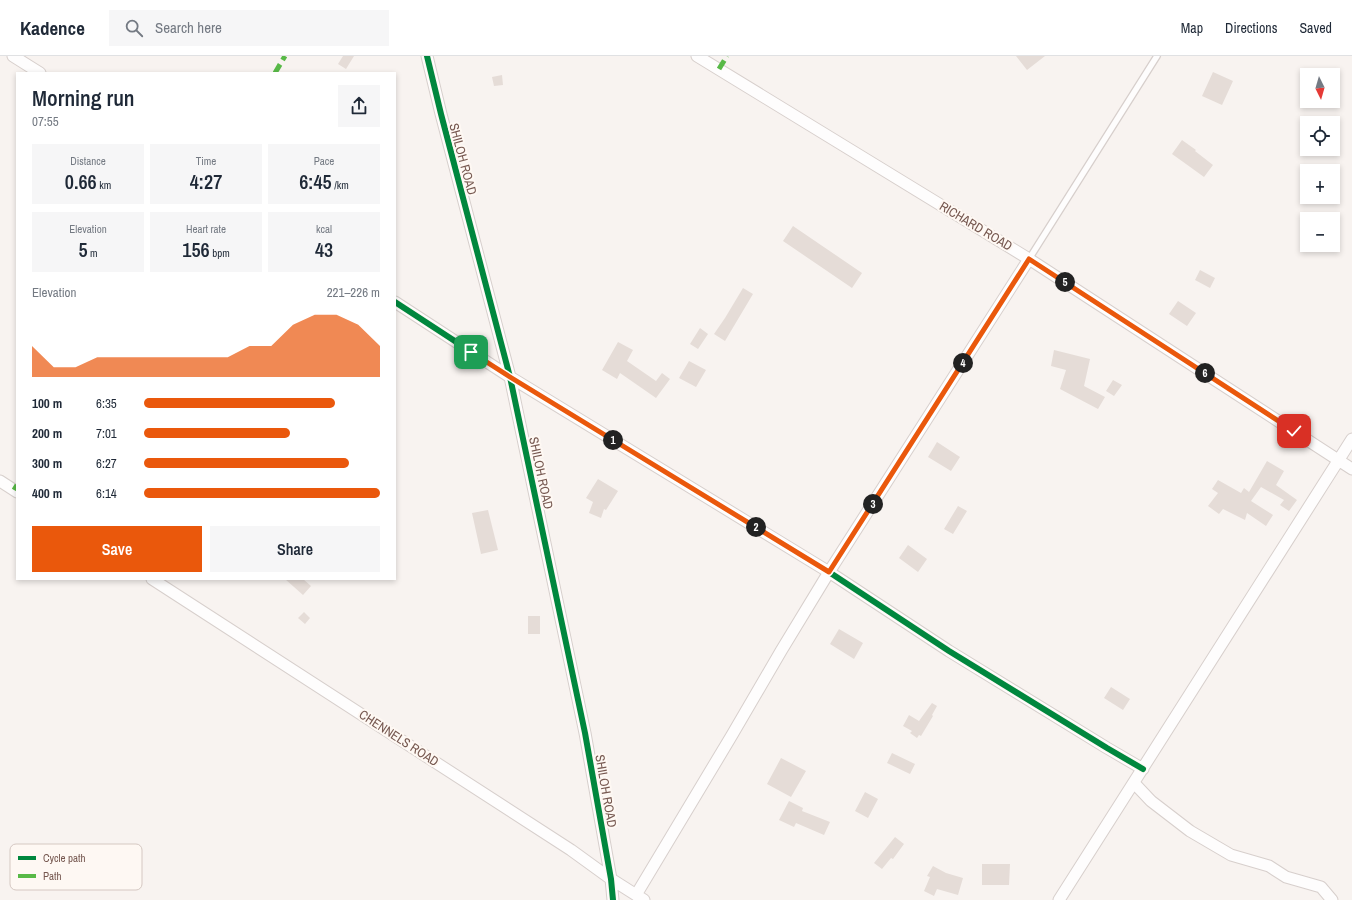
<!DOCTYPE html>
<html lang="en">
<head>
<meta charset="utf-8">
<style>
	:root { --surface:#fff; --page:#f6f6f7; --text:#1f2937; --muted:#747a83; --line:#e0e1e3; --accent:#ea580c }
	body { margin:0; font-family:"Archivo Narrow",sans-serif; background:var(--page); color:var(--text); height:100vh; display:flex; flex-direction:column; font-size:15px; white-space:nowrap }
	* { box-sizing:border-box; margin:0 }
	p { font-size:13px; color:var(--muted) }
	.icon { flex:none; width:22px; height:22px; fill:none; stroke:currentColor; stroke-width:2; stroke-linecap:round; stroke-linejoin:round }
	.map { position:relative; flex:1; overflow:hidden }
	.side { position:absolute; left:16px; top:16px; width:380px; height:508px; display:flex; flex-direction:column; background:var(--surface); border-radius:0px; box-shadow:0 2px 6px #0003 }
	.side>* { flex:none }
	.needle { width:26px; rotate:175deg }
	.buttons { position:absolute; left:1300px; top:12px; display:grid; gap:8px }
	.buttons a { display:grid; place-items:center; width:40px; height:40px; border-radius:0px; background:var(--surface); box-shadow:0 2px 6px #0003; font-size:20px }
	.pin { position:absolute; display:grid; place-items:center; width:34px; height:34px; color:#fff; margin:-17px; border-radius:8px; box-shadow:0 2px 6px #0006 }
	.km { position:absolute; width:20px; height:20px; margin:-10px; border-radius:50%; background:#222; color:#fff; font-size:11px; line-height:20px; text-align:center }
	.round { display:grid; place-items:center; flex:none; width:42px; height:42px; border-radius:0px; background:var(--page) }
	.headline { display:flex; align-items:center; justify-content:space-between; height:68px; padding:0 16px }
	h1 { font-size:22px; font-weight:600; line-height:30px }
	.figures { display:grid; grid-template-columns:repeat(3,1fr); gap:6px; height:68px; padding:4px 16px }
	.figures div { display:grid; align-content:center; border-radius:0px; background:var(--page); text-align:center }
	.figures b { font-size:20px; font-weight:600 }
	.figures small { font-size:11px; font-weight:400 }
	.figures p { font-size:11px }
	.chart { height:112px; padding:8px 16px }
	.chart p { display:flex; justify-content:space-between }
	.chart svg { width:100%; height:72px; margin-top:4px; fill:var(--accent); opacity:.7 }
	.cta { display:flex; gap:8px; margin-top:auto; padding:8px 16px }
	.cta a { flex:1; height:46px; border-radius:0px; background:var(--accent); color:#fff; font-size:16px; font-weight:600; line-height:46px; text-align:center }
	.cta a+a { background:var(--page); color:var(--text) }
	ul { padding:0 16px; list-style:none; font-size:13px }
	li { display:grid; grid-template-columns:64px 48px 1fr; align-items:center; height:30px }
	li i { height:10px; border-radius:5px; background:var(--accent) }
	header { display:flex; align-items:center; gap:24px; box-sizing:border-box; height:56px; padding:0 20px; background:var(--surface); border-bottom:1px solid var(--line) }
	header strong { font-size:19px }
	nav { display:flex; gap:22px; margin-inline-start:auto; font-size:14px }
	.search { width:280px; height:36px; background:var(--page); display:flex; align-items:center; gap:10px; box-sizing:border-box; padding:0 14px; border-radius:0px; color:var(--muted); font-size:15px }
	.map>svg:first-child { display:block }
</style>
</head>
<body>
<header>
<strong>Kadence</strong>
<div class="search"><svg class="icon" aria-label="search" viewBox="0 0 24 24"><circle cx="10" cy="10" r="6"/><path d="M15 15l6 6"/></svg>Search here</div>
<nav><a>Map</a><a>Directions</a><a>Saved</a></nav>
</header>
<div class="map">
<svg width="1352" height="844" viewBox="0 0 1352 844">
	<rect width="100%" height="100%" fill="#f8f3f0"/>
	<path fill="#e5dcd7" d="M 343,0 L 354,0 L 346,13 L 338,8 Z
		M 1016,0 L 1045,0 L 1027,14 Z
		M 1213,16 L 1233,25 L 1222,49 L 1202,40 Z
		M 502,19 L 503,29 L 494,30 L 492,21 Z
		M 1182,84 L 1196,94 L 1195,95 L 1213,109 L 1204,121 L 1186,108 L 1172,98 Z
		M 793,170 L 862,217 L 852,232 L 783,185 Z
		M 1200,214 L 1215,222 L 1210,232 L 1195,224 Z
		M 743,232 L 753,238 L 725,285 L 714,278 L 725,262 Z
		M 1178,245 L 1196,257 L 1187,270 L 1169,258 Z
		M 700,272 L 708,278 L 698,293 L 690,288 Z
		M 618,286 L 633,294 L 627,305 L 656,325 L 662,317 L 670,323 L 656,342 L 620,317 L 617,323 L 602,314 Z
		M 1054,294 L 1090,303 L 1084,330 L 1105,341 L 1098,353 L 1060,333 L 1066,314 L 1051,310 Z
		M 689,305 L 706,314 L 696,331 L 679,322 Z
		M 1113,324 L 1122,329 L 1114,340 L 1106,335 Z
		M 937,386 L 960,401 L 951,415 L 928,401 Z
		M 1267,405 L 1284,415 L 1276,429 L 1297,444 L 1289,455 L 1280,449 L 1284,444 L 1261,431 L 1251,445 L 1273,459 L 1266,470 L 1247,457 L 1245,464 L 1223,453 L 1219,458 L 1208,450 L 1218,437 L 1212,433 L 1218,424 L 1241,437 L 1244,432 L 1249,436 Z
		M 598,423 L 618,435 L 606,454 L 604,453 L 601,462 L 589,457 L 593,446 L 586,442 Z
		M 958,450 L 967,455 L 953,478 L 944,473 Z
		M 488,454 L 498,494 L 481,498 L 472,457 Z
		M 908,489 L 927,503 L 918,516 L 899,502 Z
		M 285,523 L 303,523 L 311,530 L 303,539 Z
		M 304,556 L 310,562 L 305,568 L 298,562 Z
		M 528,560 L 540,560 L 540,578 L 528,578 Z
		M 839,573 L 863,587 L 854,603 L 830,588 Z
		M 1111,631 L 1130,643 L 1123,654 L 1104,642 Z
		M 932,647 L 937,650 L 932,659 L 933,660 L 921,680 L 919,679 L 917,682 L 910,677 L 912,675 L 903,670 L 909,659 L 919,665 Z
		M 892,697 L 915,708 L 910,718 L 887,707 Z
		M 781,702 L 806,715 L 791,741 L 767,728 Z
		M 865,736 L 878,743 L 868,762 L 855,755 Z
		M 789,745 L 803,752 L 802,755 L 830,766 L 824,779 L 796,767 L 794,771 L 779,764 Z
		M 895,781 L 904,788 L 893,803 L 891,802 L 882,813 L 874,807 Z
		M 982,808 L 1010,808 L 1009,829 L 982,829 Z
		M 933,810 L 946,817 L 963,822 L 958,839 L 937,833 L 934,840 L 924,835 L 930,821 L 927,820 Z"/>
	<g fill="none" stroke-linecap="round" stroke-linejoin="round">
		<defs>
			<path id="lane" d="M 1029,203 L 1157,0"/>
			<path id="street" d="M 13,0 L 40,17
				M 427,0 L 441,58 L 510,321 L 585,677 L 611,823 L 613,844
				M 697,0 L 1029,203 L 1352,413
				M 395,246 L 510,321 L 829,516 L 949,595 L 1107,692 L 1143,713
				M 0,425 L 17,436
				M 152,523 L 571,794 L 611,823 L 644,844
				M 1134,727 L 1151,745 L 1190,775 L 1231,799 L 1269,810 L 1286,821 L 1321,831 L 1332,844
				M 636,839 L 732,679 L 781,595 L 829,516 L 1029,203
				M 1059,844 L 1352,383"/>
		</defs>
		<use href="#lane" stroke="#d7cfcc" stroke-width="8"/>
		<use href="#street" stroke="#d7cfcc" stroke-width="13"/>
		<use href="#lane" stroke="#fefdfd" stroke-width="5.5"/>
		<use href="#street" stroke="#fefdfd" stroke-width="11"/>
		<path stroke="#58b947" stroke-width="5" stroke-dasharray="10 5" stroke-linecap="butt" d="M 719,13 L 727,0
			M 275,17 L 285,0
			M 14,434 L 17,429"/>
		<defs>
			<path id="cycleway" d="M 427,0 L 441,58 L 510,321 L 585,677 L 611,823 L 613,844
				M 395,246 L 510,321 L 829,516 L 949,595 L 1107,692 L 1143,713"/>
		</defs>
		<use href="#cycleway" stroke="#fef8f3" stroke-width="8"/>
		<use href="#cycleway" stroke="#00873e" stroke-width="6"/>
	</g>
	<g fill="none" stroke-linecap="round" stroke-linejoin="round">
		<defs>
			<path id="route" d="M 471,296 L 510,321 L 829,516 L 1029,203 L 1294,375"/>
		</defs>
		<use href="#route" stroke="#fff" stroke-width="8"/>
		<use href="#route" stroke="#ea580c" stroke-width="5"/>
	</g>
	<g text-anchor="middle" dominant-baseline="central" stroke-width="4" stroke-linejoin="round" paint-order="stroke">
		<g font-size="13" fill="#765850" stroke="#fef8f3">
			<text transform="translate(463 103) rotate(75)">SHILOH ROAD</text>
			<text transform="translate(976 170) rotate(31)">RICHARD ROAD</text>
			<text transform="translate(541 417) rotate(78)">SHILOH ROAD</text>
			<text transform="translate(399 682) rotate(33)">CHENNELS ROAD</text>
			<text transform="translate(606 735) rotate(80)">SHILOH ROAD</text>
		</g>
	</g>
	<rect x="10" y="788" width="132" height="46" rx="6" fill="#fef8f3" stroke="#d5c8c2" stroke-width="1"/>
	<rect x="18" y="800" width="18" height="4" fill="#00873e"/>
	<rect x="18" y="818" width="18" height="4" fill="#58b947"/>
	<g font-size="11" fill="#765850">
		<text x="43" y="806">Cycle path</text>
		<text x="43" y="824">Path</text>
	</g>
</svg>
<div class="buttons">
<a><svg class="needle" viewBox="-14 -14 28 28"><path d="M0-13l5 13h-10z" fill="#e53935"/><path d="M0 13l5-13h-10z" fill="#747a83"/></svg></a>
<a><svg class="icon" aria-label="locate" viewBox="0 0 24 24"><circle cx="12" cy="12" r="6"/><path d="M12 2v4M12 18v4M2 12h4M18 12h4"/></svg></a>
<a>+</a>
<a>−</a>
</div>
<div class="pin" style="left:471px;top:296px;background:#1e9e55"><svg class="icon" aria-label="arrive" viewBox="0 0 24 24"><path d="M6 21V4h12l-3 4 3 4H6"/></svg></div>
<div class="pin" style="left:1294px;top:375px;background:#d93025"><svg class="icon" aria-label="check" viewBox="0 0 24 24"><path d="M5 12l5 5 9-10"/></svg></div>
<b class="km" style="left:613px;top:384px">1</b>
<b class="km" style="left:756px;top:471px">2</b>
<b class="km" style="left:873px;top:448px">3</b>
<b class="km" style="left:963px;top:307px">4</b>
<b class="km" style="left:1065px;top:226px">5</b>
<b class="km" style="left:1205px;top:317px">6</b>
<section class="side">
<div class="headline"><div><h1>Morning run</h1><p>07:55</p></div><a class="round"><svg class="icon" aria-label="share" viewBox="0 0 24 24"><path d="M12 15V3M7 8l5-5 5 5M5 13v7h14v-7"/></svg></a></div>
<div class="figures">
<div><p>Distance</p><b>0.66<small> km</small></b></div>
<div><p>Time</p><b>4:27</b></div>
<div><p>Pace</p><b>6:45<small> /km</small></b></div>
</div>
<div class="figures">
<div><p>Elevation</p><b>5<small> m</small></b></div>
<div><p>Heart rate</p><b>156<small> bpm</small></b></div>
<div><p>kcal</p><b>43</b></div>
</div>
<div class="chart"><p><span>Elevation</span>221–226 m</p>
<svg viewBox="0 0 160 44" preserveAspectRatio="none"><path d="M0 44V25L10 38L20 38L30 32L40 32L50 32L60 32L70 32L80 32L90 32L100 25L110 25L120 12L130 6L140 6L150 12L160 25V44z"/></svg>
</div>
<ul>
<li><b>100 m</b>6:35<i style="width:81%"></i></li>
<li><b>200 m</b>7:01<i style="width:62%"></i></li>
<li><b>300 m</b>6:27<i style="width:87%"></i></li>
<li><b>400 m</b>6:14<i style="width:100%"></i></li>
</ul>
<div class="cta"><a>Save</a><a>Share</a></div>
</section>
</div>
</body>
</html>
